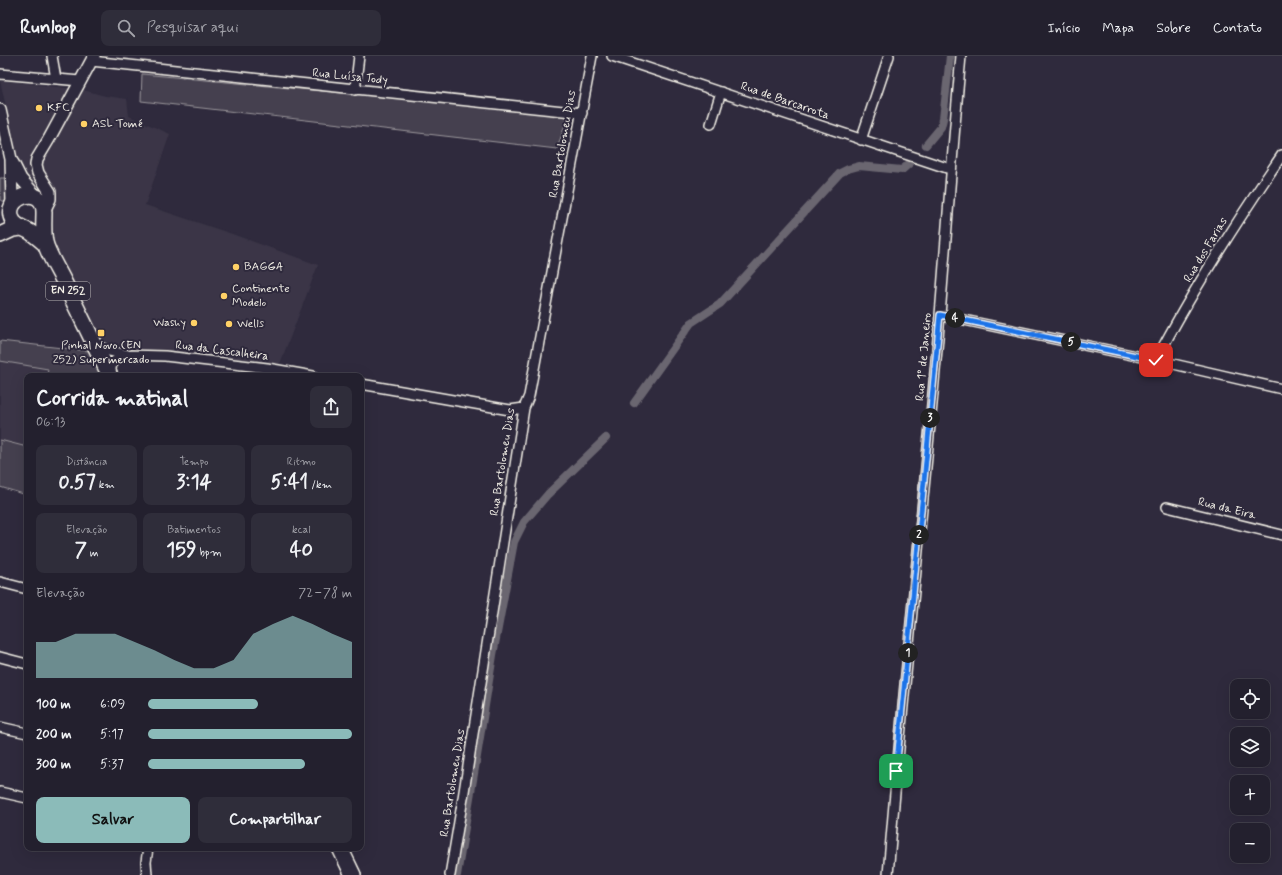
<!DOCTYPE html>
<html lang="pt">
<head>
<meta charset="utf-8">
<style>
	:root { --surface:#23202e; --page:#2f2d3a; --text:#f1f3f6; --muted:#a3a3aa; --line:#403e4a; --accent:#8bbbb9 }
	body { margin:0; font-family:Mynerve,sans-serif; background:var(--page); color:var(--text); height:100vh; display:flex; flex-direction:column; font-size:15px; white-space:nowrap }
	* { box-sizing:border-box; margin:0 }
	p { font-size:13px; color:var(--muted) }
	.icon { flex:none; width:22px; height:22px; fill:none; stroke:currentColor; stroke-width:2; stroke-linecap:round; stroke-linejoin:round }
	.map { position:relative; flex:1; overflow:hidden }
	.panel { position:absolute; left:24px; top:317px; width:340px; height:478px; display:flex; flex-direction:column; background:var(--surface); border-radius:8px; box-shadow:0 4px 16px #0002,0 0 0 1px var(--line) }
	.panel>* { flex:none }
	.buttons { position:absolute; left:1230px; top:623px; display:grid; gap:8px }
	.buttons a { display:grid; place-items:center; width:40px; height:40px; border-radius:8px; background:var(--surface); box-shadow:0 4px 16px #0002,0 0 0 1px var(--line); font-size:20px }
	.pin { position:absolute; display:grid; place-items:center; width:34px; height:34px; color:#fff; margin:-17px; border-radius:8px; box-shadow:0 2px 6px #0006 }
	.km { position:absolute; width:20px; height:20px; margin:-10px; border-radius:50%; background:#222; color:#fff; font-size:11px; line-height:20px; text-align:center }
	.round { display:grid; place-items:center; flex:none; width:42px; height:42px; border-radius:8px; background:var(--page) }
	.head { display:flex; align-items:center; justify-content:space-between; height:68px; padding:0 12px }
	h1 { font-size:22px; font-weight:700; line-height:30px }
	.figures { display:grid; grid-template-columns:repeat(3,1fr); gap:6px; height:68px; padding:4px 12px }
	.figures div { display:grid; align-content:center; border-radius:8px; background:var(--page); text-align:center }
	.figures b { font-size:20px; font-weight:700 }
	.figures small { font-size:11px; font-weight:400 }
	.figures p { font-size:11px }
	.chart { height:112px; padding:8px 12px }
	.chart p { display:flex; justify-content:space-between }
	.chart svg { width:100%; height:72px; margin-top:4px; fill:var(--accent); opacity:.7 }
	.cta { display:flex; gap:8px; margin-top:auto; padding:8px 12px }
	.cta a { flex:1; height:46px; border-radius:8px; background:var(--accent); color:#111; font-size:16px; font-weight:700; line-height:46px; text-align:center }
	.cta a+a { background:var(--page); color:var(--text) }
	ul { padding:0 12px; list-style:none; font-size:13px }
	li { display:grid; grid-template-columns:64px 48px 1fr; align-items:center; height:30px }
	li i { height:10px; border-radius:5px; background:var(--accent) }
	header { display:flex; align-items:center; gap:24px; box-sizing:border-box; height:56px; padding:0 20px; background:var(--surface); border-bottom:1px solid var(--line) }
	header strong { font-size:19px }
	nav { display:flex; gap:22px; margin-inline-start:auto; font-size:14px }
	.search { width:280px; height:36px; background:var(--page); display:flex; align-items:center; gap:10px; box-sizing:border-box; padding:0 14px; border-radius:8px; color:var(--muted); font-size:15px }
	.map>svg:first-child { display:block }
</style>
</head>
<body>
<header>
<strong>Runloop</strong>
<div class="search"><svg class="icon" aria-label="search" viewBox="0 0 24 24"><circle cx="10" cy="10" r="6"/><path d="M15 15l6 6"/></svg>Pesquisar aqui</div>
<nav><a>Início</a><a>Mapa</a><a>Sobre</a><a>Contato</a></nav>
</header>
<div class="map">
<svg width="1282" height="819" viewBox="0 0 1282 819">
	<rect width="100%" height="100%" fill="#2f2a3d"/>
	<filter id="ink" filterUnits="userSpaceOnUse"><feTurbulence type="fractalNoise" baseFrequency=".025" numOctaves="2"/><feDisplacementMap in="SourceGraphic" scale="8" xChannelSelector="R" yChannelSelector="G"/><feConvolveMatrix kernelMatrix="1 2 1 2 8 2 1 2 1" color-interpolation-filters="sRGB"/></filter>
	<g filter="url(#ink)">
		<path fill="#3b3647" d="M 0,24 L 83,34 L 105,40 L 127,43 L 129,60 L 170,78 L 145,149 L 232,178 L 318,209 L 276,318 L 169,301 L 118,290 L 100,284 L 50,183 L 21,118 Z
			M 0,305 L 48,313 L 47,320 L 27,320 L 27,391 L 0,384 Z"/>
		<path fill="#454050" stroke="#9c989c" d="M 142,18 L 562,58 L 568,59 L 557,93 L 141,45 Z
			M 0,122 L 5,122 L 6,146 L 0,144 Z
			M 0,285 L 89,295 L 104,320 L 47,320 L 48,313 L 0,305 Z
			M 0,384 L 27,391 L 27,439 L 0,431 Z"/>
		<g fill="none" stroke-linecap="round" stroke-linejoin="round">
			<path stroke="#6a6670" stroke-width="8" d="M 926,89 L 941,71 L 943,63 L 950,0
				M 634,347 L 691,267 L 720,248 L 840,117 L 848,113 L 859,110 L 902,114 L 911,106
				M 457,819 L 477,700 L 493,599 L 514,486 L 524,466 L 548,438 L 606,382"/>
			<defs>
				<path id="minor" d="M 52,0 L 56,23
					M 612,0 L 950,113
					M 91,5 L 582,57
					M 0,18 L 80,25
					M 355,34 L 359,0
					M 711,68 L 721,36
					M 861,84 L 889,0
					M 940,259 L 1156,304 L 1282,333
					M 97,287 L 105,294 L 128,299 L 165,300 L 267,312 L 313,320
					M 1156,304 C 1193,233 1237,165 1282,99
					M 110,319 L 112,307 L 120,301 L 127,299
					M 361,328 L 510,354 L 524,352
					M 1167,451 L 1282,479
					M 0,526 L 27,533
					M 0,601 L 27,608
					M 0,671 L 27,677
					M 0,736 L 27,742
					M 147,819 L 146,806 L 148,792
					M 450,819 L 463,742 L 524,352 L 529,340 L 592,0
					M 888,819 C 903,632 924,446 940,259 C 947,173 953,86 961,0"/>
				<path id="tertiary" d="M 0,54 L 11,103 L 12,148
					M 13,107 L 21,123 L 38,142
					M 44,155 L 50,143 L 50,136 L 38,117 L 36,109 L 37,103 L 49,83 L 94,0"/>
				<path id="primary" d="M 0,179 L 13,173 L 22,172
					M 45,188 C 41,184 37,181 33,178 C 27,173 18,172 13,165 C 0,141 44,126 44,156 C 44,166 43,176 45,186 C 47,196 58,214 63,224 C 79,256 94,288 110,320
					M 340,792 L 353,819"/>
			</defs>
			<use href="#minor" stroke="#f4f1e8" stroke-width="12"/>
			<use href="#tertiary" stroke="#f4f1e8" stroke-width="14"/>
			<use href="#primary" stroke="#f4f1e8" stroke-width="18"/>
			<use href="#minor" stroke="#2f2a3d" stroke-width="9"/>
			<use href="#tertiary" stroke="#2f2a3d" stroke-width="11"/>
			<use href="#primary" stroke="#2f2a3d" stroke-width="15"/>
		</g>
	</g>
	<g fill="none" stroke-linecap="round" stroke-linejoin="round" filter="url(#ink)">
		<defs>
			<path id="route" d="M 896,715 L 940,259 L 1156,304"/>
		</defs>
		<use href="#route" stroke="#fff" stroke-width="8"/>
		<use href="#route" stroke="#1a73e8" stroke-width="5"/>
	</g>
	<g fill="#ffd166" stroke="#2f2a3d" stroke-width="1.5">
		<circle cx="39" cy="52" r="4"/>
		<circle cx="84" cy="68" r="4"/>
		<circle cx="236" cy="211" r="4"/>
		<circle cx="224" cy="240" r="4"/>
		<circle cx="194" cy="267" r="4"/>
		<circle cx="229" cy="268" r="4"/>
		<rect x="97" y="273" width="8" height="8" rx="2"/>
	</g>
	<g text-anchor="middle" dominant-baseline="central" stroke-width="4" stroke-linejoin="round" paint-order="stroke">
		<rect fill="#2f2a3d" stroke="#b9b5b5" stroke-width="1" x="46" y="226" width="44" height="18" rx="3"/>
		<g font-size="11" font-weight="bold" fill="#f4f1e8">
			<text x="68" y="235">EN 252</text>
		</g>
		<g font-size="12" fill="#f4f1e8" stroke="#2f2a3d">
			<text transform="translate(350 21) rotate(6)">Rua Luísa Tody</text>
			<text transform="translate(785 45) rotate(19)">Rua de Barcarrota</text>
			<text transform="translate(563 88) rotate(-80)">Rua Bartolomeu Dias</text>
			<text transform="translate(1206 194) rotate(-59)">Rua dos Farias</text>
			<text transform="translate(222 295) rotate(7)">Rua da Cascalheira</text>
			<text transform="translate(924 301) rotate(-85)">Rua 1º de Janeiro</text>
			<text transform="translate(503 406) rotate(-81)">Rua Bartolomeu Dias</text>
			<text transform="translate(1227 453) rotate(14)">Rua da Eira</text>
			<text transform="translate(453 727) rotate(-81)">Rua Bartolomeu Dias</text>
		</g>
		<g font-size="12" fill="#f4f1e8" stroke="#2f2a3d" text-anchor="start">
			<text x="47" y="52">KFC</text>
			<text x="92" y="68">ASL Tomé</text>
			<text x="244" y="211">BAGGA</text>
			<text x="232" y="233">Continente<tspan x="232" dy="14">Modelo</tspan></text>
			<text x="186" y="267" text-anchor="end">Washy</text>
			<text x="237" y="268">Wells</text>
			<text x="101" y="290" text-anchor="middle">Pinhal Novo (EN<tspan x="101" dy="14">252) Supermercado</tspan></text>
		</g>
	</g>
</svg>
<div class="buttons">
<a><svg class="icon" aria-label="locate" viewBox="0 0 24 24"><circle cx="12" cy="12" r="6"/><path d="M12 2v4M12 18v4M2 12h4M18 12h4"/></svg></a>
<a><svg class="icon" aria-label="layers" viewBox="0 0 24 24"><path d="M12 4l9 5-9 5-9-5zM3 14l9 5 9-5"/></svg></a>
<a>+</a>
<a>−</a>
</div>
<div class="pin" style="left:896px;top:715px;background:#1e9e55"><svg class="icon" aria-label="arrive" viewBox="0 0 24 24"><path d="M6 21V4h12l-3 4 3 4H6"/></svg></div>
<div class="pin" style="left:1156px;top:304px;background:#d93025"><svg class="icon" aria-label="check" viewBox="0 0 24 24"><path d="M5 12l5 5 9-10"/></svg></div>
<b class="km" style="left:908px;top:597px">1</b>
<b class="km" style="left:919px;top:479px">2</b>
<b class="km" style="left:930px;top:362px">3</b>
<b class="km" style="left:955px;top:262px">4</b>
<b class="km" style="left:1071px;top:286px">5</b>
<section class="panel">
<div class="head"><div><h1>Corrida matinal</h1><p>06:13</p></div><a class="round"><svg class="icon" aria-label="share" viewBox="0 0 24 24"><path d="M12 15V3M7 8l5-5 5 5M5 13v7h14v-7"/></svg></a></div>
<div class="figures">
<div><p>Distância</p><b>0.57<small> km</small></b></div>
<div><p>Tempo</p><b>3:14</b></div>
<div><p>Ritmo</p><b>5:41<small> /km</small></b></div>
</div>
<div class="figures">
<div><p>Elevação</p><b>7<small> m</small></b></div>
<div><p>Batimentos</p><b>159<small> bpm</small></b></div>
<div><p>kcal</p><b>40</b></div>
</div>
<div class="chart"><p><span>Elevação</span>72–78 m</p>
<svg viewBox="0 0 160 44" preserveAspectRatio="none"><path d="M0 44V22L10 22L20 17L30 17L40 17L50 22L60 27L70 33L80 38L90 38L100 33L110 17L120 11L130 6L140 11L150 17L160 22V44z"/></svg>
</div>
<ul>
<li><b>100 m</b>6:09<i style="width:54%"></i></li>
<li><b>200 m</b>5:17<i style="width:100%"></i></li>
<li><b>300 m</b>5:37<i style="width:77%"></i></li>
</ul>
<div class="cta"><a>Salvar</a><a>Compartilhar</a></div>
</section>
</div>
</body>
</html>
